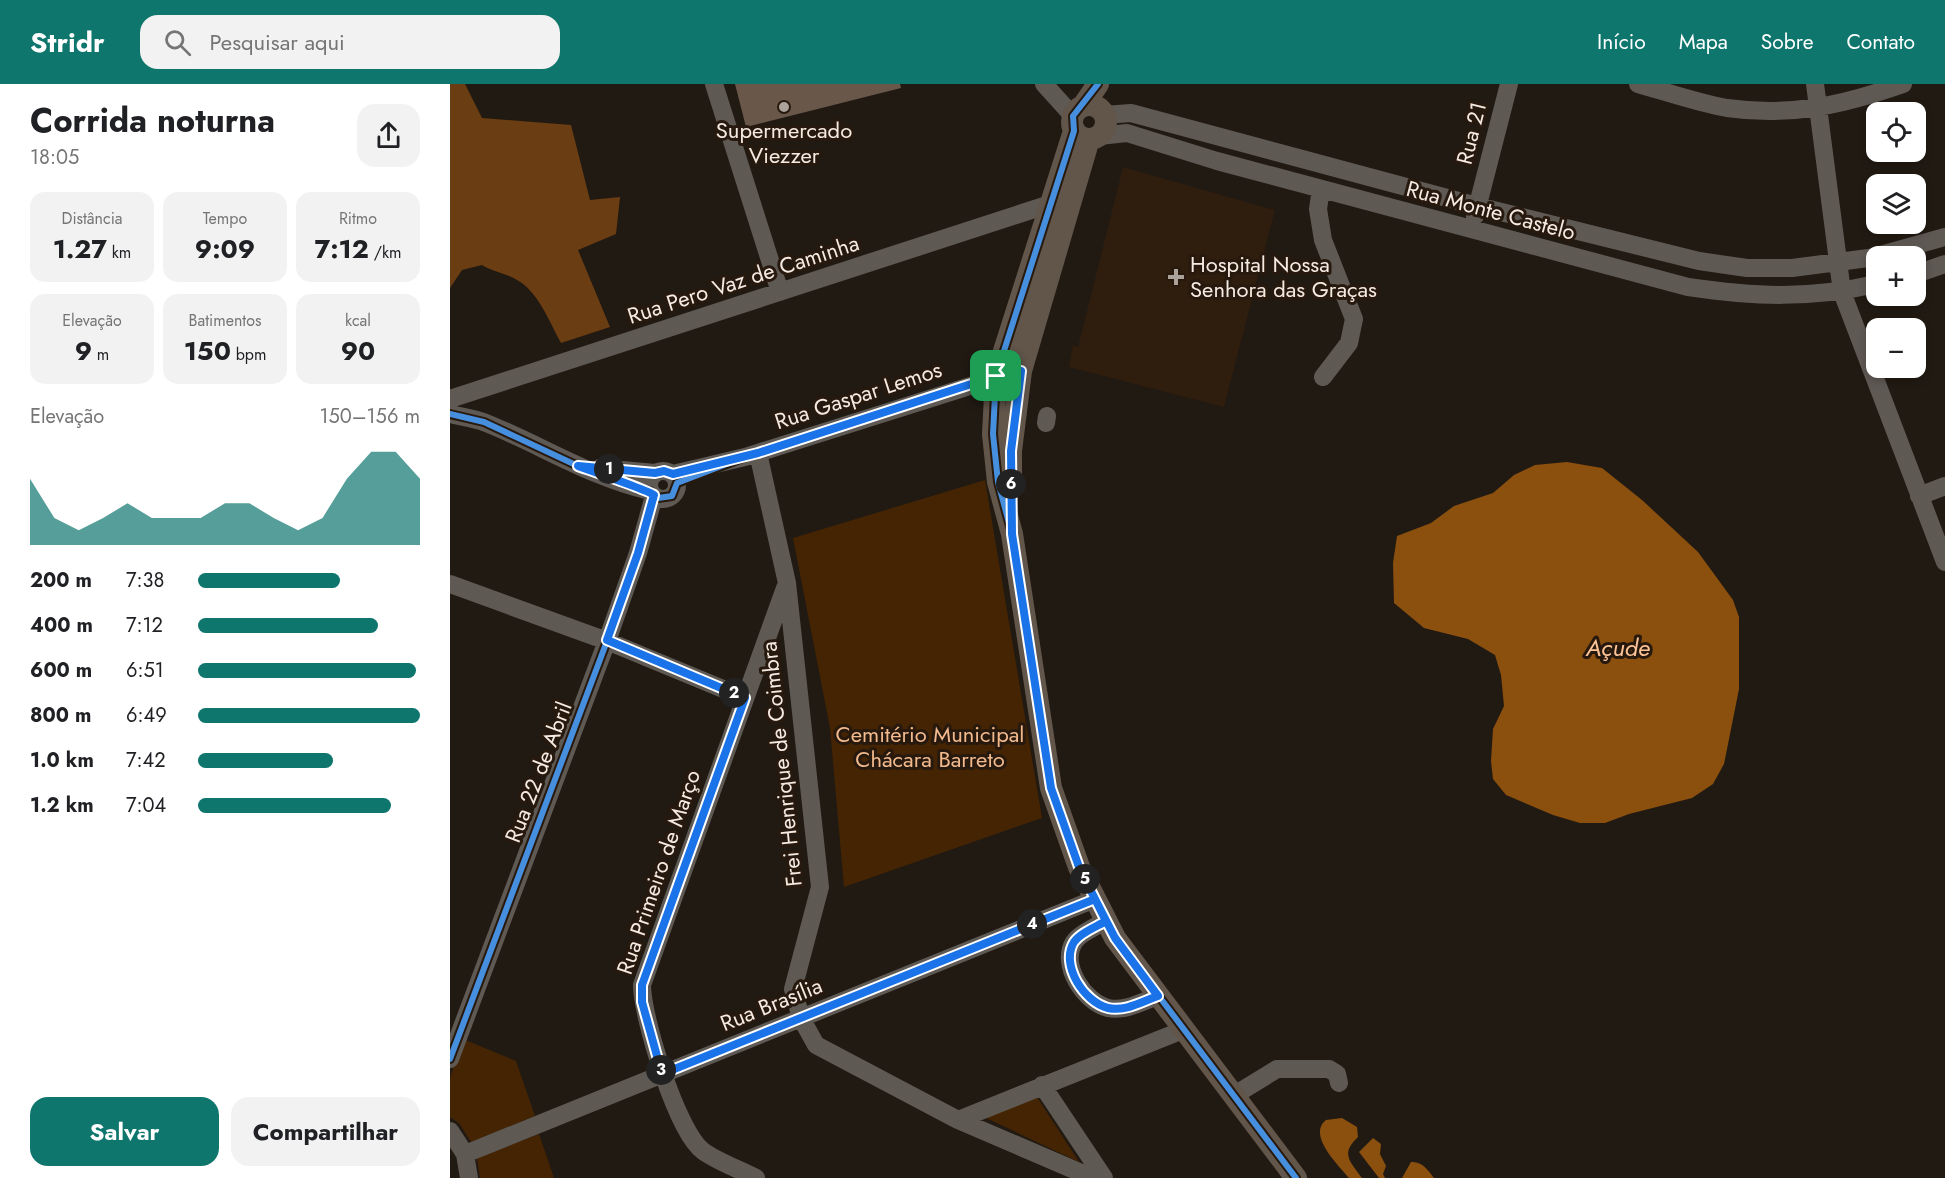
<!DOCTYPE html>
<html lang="pt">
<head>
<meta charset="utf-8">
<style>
	:root { --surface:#fff; --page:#f2f2f2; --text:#202124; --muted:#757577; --accent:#0f766e }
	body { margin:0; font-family:Jost,sans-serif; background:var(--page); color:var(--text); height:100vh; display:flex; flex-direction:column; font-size:22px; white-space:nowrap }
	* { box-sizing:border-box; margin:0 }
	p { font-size:20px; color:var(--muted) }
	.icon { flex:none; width:33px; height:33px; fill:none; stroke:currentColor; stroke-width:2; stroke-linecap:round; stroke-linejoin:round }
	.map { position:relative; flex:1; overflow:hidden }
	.side { display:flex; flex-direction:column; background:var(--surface); width:450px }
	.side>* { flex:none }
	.tools { position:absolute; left:1416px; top:18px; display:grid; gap:12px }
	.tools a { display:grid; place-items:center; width:60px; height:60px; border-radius:12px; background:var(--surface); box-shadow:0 3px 9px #0003; font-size:30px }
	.pin { position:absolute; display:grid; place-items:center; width:51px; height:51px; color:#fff; margin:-26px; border-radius:12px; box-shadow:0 3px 9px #0006 }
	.km { position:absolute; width:30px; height:30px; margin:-15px; border-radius:50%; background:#222; color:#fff; font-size:16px; line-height:30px; text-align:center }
	.round { display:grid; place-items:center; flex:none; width:63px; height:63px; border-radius:18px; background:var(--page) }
	.overview { display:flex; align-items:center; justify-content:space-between; height:102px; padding:0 30px }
	h1 { font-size:33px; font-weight:700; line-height:45px }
	.metrics { display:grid; grid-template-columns:repeat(3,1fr); gap:9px; height:102px; padding:6px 30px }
	.metrics div { display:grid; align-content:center; border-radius:15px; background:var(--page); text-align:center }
	.metrics b { font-size:26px; font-weight:700 }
	.metrics small { font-size:16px; font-weight:400 }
	.metrics p { font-size:16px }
	.chart { height:168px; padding:12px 30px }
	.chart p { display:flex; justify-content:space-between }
	.chart svg { width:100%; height:108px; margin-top:6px; fill:var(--accent); opacity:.7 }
	.primary-button { display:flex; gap:12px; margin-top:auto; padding:12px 30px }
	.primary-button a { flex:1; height:69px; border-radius:18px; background:var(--accent); color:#fff; font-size:24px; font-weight:700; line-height:69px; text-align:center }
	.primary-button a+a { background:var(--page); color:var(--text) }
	ul { padding:0 30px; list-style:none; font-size:20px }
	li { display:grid; grid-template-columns:96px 72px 1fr; align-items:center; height:45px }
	li i { height:15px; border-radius:8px; background:var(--accent) }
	header { display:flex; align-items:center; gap:36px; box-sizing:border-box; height:84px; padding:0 30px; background:var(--accent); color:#fff }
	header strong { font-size:28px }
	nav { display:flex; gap:33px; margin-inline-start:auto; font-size:21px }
	.search { width:420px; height:54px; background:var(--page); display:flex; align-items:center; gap:15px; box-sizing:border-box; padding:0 21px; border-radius:18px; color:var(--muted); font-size:22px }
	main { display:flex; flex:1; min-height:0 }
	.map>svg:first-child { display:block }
</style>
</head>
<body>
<header>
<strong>Stridr</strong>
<div class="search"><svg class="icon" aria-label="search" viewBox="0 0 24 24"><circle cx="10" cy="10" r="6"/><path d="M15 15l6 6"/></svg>Pesquisar aqui</div>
<nav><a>Início</a><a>Mapa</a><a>Sobre</a><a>Contato</a></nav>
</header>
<main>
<section class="side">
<div class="overview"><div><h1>Corrida noturna</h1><p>18:05</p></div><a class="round"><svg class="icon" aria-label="share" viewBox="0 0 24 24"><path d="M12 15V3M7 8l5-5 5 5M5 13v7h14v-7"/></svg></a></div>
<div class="metrics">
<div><p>Distância</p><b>1.27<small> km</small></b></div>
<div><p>Tempo</p><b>9:09</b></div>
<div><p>Ritmo</p><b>7:12<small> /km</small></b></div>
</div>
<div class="metrics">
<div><p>Elevação</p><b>9<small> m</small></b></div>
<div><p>Batimentos</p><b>150<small> bpm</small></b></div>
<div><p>kcal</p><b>90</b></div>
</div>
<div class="chart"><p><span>Elevação</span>150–156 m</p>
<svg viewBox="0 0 160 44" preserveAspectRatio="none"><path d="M0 44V17L10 33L20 38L30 33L40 27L50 33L60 33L70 33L80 27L90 27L100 33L110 38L120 33L130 17L140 6L150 6L160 17V44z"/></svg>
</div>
<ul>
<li><b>200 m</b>7:38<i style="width:64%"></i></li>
<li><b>400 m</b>7:12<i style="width:81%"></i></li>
<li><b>600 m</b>6:51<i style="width:98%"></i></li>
<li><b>800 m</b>6:49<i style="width:100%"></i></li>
<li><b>1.0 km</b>7:42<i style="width:61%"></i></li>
<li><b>1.2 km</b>7:04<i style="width:87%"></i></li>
</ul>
<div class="primary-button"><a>Salvar</a><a>Compartilhar</a></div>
</section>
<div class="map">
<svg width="1495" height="1094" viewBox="0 0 1495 1094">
	<rect width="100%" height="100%" fill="#211a13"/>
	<path fill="#2f1d0e" d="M 673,83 L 825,126 L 774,323 L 619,283 L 623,261 L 628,263 Z"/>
	<path fill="#442403" d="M 535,396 L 592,734 L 394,803 L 380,644 L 343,454 Z
		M 13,955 L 66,977 L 85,1032 L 21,1058 L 9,1039 L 0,1033 L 0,994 Z
		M 587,1013 L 629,1078 L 534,1033 Z
		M 89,1050 L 104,1094 L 30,1094 L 27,1074 Z"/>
	<path fill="#6b3d12" d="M 0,0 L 15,0 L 32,34 L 121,41 L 140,116 L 170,113 L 166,150 L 128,166 L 160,243 L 111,259 C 100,239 88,207 67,196 C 56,189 43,188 32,181 L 12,186 L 0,204 Z"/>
	<path fill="#8b4f0e" d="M 1117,378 L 1152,384 L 1192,416 L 1248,468 L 1283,516 L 1289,533 L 1289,605 L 1274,680 L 1263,700 L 1242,714 L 1179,730 L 1155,739 L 1130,739 L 1103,731 L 1056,711 L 1043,695 L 1041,677 L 1043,645 L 1054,622 L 1051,591 L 1045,571 L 1018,555 L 974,544 L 944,519 L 943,479 L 947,452 L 981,439 L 1004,422 L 1043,409 L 1064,391 L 1085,381 Z
		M 892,1034 L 907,1043 L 908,1053 C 890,1070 900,1077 912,1094 L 899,1094 C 888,1081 857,1051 876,1036 Z
		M 923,1054 L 931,1060 L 930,1070 L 936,1082 L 933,1090 L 935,1094 L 929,1094 L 909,1068 Z
		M 961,1078 C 972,1077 978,1086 984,1094 L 952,1094 Z"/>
	<path fill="#695849" d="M 285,0 L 450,0 L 451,4 L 296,43 Z"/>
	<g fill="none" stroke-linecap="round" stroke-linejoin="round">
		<path stroke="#5f5954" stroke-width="18" d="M 264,0 L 330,208
			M 594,0 L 623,32
			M 1188,0 C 1217,8 1248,19 1277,24 C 1341,33 1393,21 1453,0
			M 1365,0 L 1392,208 L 1495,478
			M 654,31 L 681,29 L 1027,122 L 1249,177 L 1297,184 L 1342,184 L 1426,173
			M 649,52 L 677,49 L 767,77 L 1238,203 C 1306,213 1360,215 1426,200
			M 871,105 L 868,125 L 873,156 L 904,235 L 899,259 L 873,293
			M 1025,132 L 1059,0
			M 1427,172 L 1495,153
			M 1466,190 L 1495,180
			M 0,315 L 600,120
			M 0,330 C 12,333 25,334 36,339 C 91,361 142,394 200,407
			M 596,339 L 597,332
			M 308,369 L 337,499 L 370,803 L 343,905 L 351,934 L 366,961 L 508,1036 L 643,1094
			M 150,384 L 205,389
			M199 401a14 14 0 1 1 28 0a14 14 0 1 1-28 0Z
			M 223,390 L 295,373 L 558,290
			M 1469,412 L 1495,402
			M 0,500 L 157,557 L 295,614
			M 655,837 C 646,843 630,849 624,858 C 610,881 634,918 658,924 C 675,928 693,917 708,912
			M 0,975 L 157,557 L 188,469 L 204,412
			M 592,1001 L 654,1094
			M 783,1012 L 827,985 L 879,985 L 887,990 L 889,999
			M 508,1036 L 733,946
			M 0,1047 L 15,1070 L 19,1094
			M 15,1070 L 645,815
			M 306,1094 C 289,1085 268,1078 253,1067 C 227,1048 192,933 192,901 L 335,504"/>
		<path stroke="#62564b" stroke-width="22" d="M622 38a17 17 0 1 1 34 0a17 17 0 1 1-34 0Z
			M 633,22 L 648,0
			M 624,47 L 546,292 L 543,350 L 548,398 L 562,450 L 601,704 L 629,783 L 665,854 L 846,1094
			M 561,401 L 561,367 L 571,287 L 639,55"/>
		<defs>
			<path id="cycleway" d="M 648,0 L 623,32 L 624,47 L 546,292 L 543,350 L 548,398 L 562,450 L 601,704 L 629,783 L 665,854 L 846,1094
				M 0,330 L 34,338 L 128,382 L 184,403 L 200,407 L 208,414 L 222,412 L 227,399 L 295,373 L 546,292
				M 0,975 L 157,557 L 188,469 L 204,412"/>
		</defs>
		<use href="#cycleway" stroke="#27190d" stroke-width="10"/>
		<use href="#cycleway" stroke="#468fdf" stroke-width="6"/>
	</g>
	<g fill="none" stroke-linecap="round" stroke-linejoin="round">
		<defs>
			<path id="route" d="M 546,292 L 308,369 L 223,390 L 214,387 L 205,389 L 128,382 C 139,386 200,407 204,411 L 188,469 L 157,556 L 295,614 L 192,901 L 192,918 L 212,990 L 645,815 L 665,854 L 708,912 C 693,917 675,928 658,924 C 634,918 610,881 624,858 C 630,849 646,843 656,837 L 629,783 L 601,704 L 562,450 L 561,367 L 571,287 L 546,292"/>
		</defs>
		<use href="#route" stroke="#fff" stroke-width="12"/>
		<use href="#route" stroke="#1a73e8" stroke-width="8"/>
	</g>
	<g fill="#aba29a" stroke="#27190d" stroke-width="2">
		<circle cx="334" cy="23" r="6"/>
		<path d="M723 184h6v6h6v6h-6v6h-6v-6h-6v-6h6z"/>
	</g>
	<g text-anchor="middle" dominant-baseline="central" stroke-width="6" stroke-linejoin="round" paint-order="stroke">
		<g font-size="22" fill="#f5ebe3" stroke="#27190d">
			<text x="334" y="46">Supermercado<tspan x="334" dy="25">Viezzer</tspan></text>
			<text x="740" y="180" text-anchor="start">Hospital Nossa<tspan x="740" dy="25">Senhora das Graças</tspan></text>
		</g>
		<g font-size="22" fill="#f5ebe3" stroke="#27190d">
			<text transform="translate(1021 49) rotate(-76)">Rua 21</text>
			<text transform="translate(1041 126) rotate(15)">Rua Monte Castelo</text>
			<text transform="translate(293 195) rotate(-18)">Rua Pero Vaz de Caminha</text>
			<text transform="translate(408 311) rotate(-18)">Rua Gaspar Lemos</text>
			<text transform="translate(331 680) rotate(-96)">Frei Henrique de Coimbra</text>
			<text transform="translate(88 688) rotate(-69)">Rua 22 de Abril</text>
			<text transform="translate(208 788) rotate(-71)">Rua Primeiro de Março</text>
			<text transform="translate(321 920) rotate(-22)">Rua Brasília</text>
		</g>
		<g font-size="22" fill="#f3ba8e" stroke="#27190d">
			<text x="480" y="650">Cemitério Municipal<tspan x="480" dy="25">Chácara Barreto</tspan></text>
		</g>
		<g font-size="24" font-style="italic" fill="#fdc498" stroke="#27190d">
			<text x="1168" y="563">Açude</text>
		</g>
	</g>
</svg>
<div class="tools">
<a><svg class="icon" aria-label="locate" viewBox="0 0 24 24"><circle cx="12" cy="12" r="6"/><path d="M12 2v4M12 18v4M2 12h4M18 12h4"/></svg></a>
<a><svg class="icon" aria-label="layers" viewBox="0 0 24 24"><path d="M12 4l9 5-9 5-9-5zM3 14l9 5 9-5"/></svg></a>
<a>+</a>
<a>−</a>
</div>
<div class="pin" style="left:546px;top:292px;background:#1e9e55"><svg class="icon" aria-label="arrive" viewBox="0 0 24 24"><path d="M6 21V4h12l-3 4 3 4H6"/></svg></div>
<b class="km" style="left:159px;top:385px">1</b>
<b class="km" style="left:284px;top:609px">2</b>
<b class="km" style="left:211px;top:986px">3</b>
<b class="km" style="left:582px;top:840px">4</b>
<b class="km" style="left:635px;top:795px">5</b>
<b class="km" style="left:561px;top:400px">6</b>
</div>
</main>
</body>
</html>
